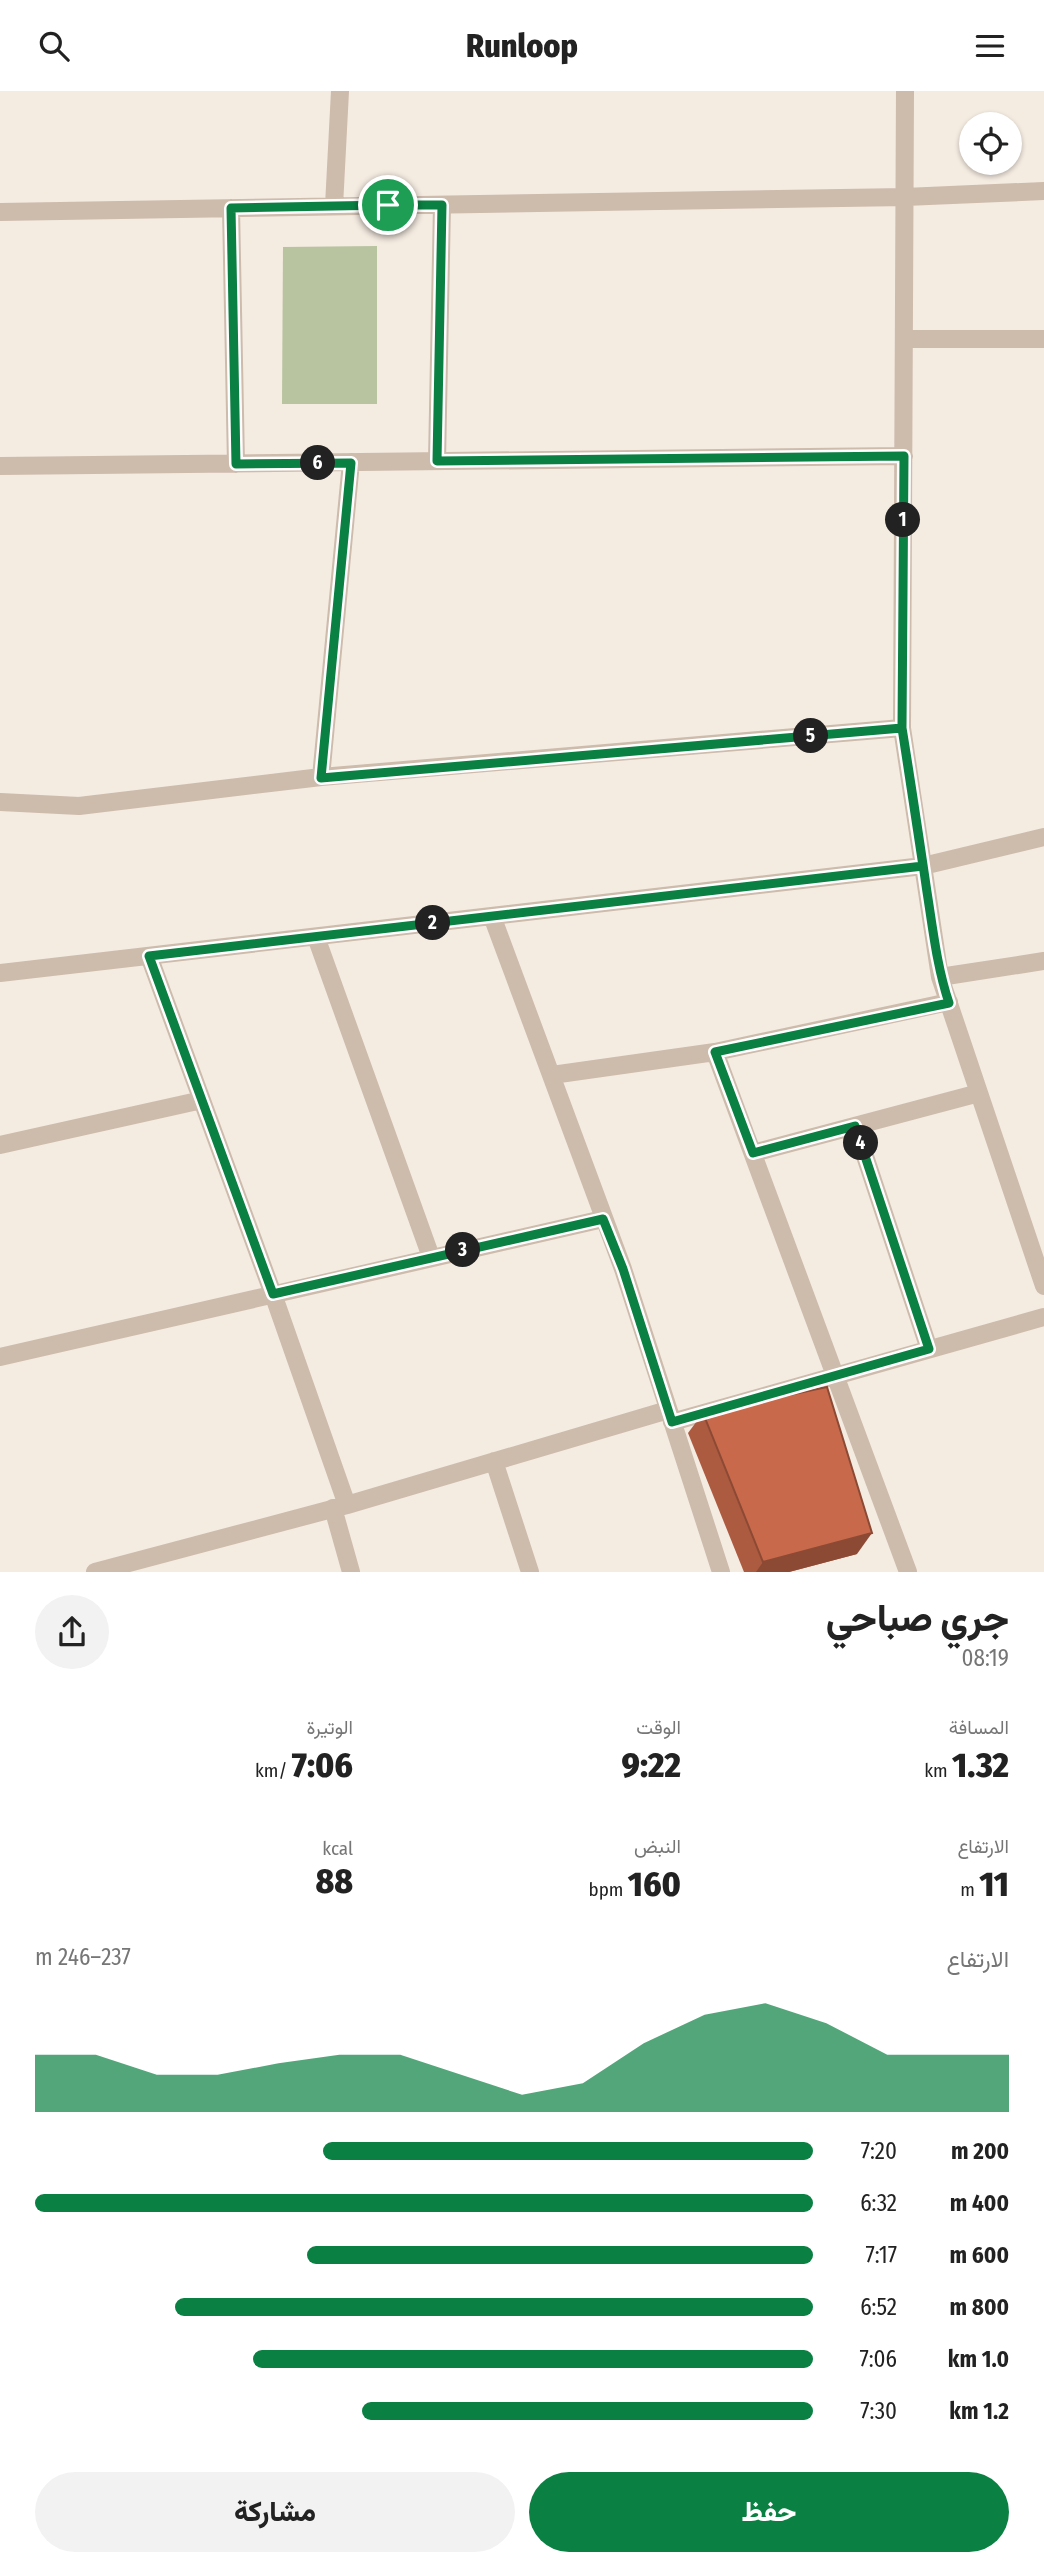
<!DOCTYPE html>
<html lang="ar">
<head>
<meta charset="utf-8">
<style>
	:root { --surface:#fff; --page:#f2f2f2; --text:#222; --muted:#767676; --accent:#0b8043 }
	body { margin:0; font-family:"Fira Sans Condensed",Vazirmatn,sans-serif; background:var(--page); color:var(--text); direction:rtl; height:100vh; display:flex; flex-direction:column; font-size:26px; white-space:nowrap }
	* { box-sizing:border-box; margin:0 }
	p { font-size:23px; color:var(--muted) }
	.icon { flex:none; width:38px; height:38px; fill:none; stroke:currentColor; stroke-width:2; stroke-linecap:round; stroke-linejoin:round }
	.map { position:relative; height:1481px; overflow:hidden; direction:ltr }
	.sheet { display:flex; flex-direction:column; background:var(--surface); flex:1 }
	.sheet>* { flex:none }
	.tools { position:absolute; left:959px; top:21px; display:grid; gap:14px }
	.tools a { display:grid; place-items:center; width:63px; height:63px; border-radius:50%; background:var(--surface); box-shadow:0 2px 5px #0004; font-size:35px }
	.pin { position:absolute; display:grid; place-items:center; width:60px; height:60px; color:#fff; margin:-30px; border:4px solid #fff; border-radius:50%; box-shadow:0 2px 7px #0007 }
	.km { position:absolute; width:35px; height:35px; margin:-18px; border-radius:50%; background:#222; color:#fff; font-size:19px; line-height:35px; text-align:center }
	.round { display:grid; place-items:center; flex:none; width:74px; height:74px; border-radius:37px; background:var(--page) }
	.head { display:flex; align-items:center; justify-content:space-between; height:119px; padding:0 35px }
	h1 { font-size:38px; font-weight:800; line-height:52px }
	.figures { display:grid; grid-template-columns:repeat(3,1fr); gap:10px; height:119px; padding:7px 35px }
	.figures div { display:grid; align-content:center }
	.figures b { font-size:35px; font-weight:800 }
	.figures small { font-size:19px; font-weight:400 }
	.figures p { font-size:19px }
	.chart { height:196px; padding:14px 35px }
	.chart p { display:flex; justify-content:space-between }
	.chart svg { width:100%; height:126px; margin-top:7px; fill:var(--accent); opacity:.7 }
	.action { display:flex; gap:14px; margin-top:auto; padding:14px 35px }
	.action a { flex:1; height:80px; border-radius:42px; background:var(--accent); color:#fff; font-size:28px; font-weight:800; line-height:80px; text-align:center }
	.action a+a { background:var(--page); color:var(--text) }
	ul { padding:0 35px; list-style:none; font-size:23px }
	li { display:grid; grid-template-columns:112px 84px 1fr; align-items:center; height:52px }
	li i { height:18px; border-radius:9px; background:var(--accent) }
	header { display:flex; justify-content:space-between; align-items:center; height:91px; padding:0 35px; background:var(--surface); font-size:32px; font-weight:800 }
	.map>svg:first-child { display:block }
</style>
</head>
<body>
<header><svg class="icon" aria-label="menu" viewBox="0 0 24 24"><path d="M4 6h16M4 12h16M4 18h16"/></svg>Runloop<svg class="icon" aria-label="search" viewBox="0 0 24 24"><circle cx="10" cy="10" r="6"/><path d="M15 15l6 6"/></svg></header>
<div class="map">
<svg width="1044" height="1481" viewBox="0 0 1044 1481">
	<rect width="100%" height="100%" fill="#f4ebe1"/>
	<path fill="#b8c4a0" d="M 377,155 L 377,313 L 282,313 L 283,156 Z"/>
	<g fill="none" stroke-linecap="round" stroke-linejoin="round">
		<path stroke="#cdbbac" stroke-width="18" d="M 905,0 L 902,637 L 940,886 L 1044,1195
			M 334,115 L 340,0
			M 231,117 L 236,373
			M 0,121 L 905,106 L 1044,100
			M 904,248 L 1044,248
			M 437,370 L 442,114
			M 0,375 L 904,365
			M 321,686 L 351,371
			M 0,711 L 79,715 L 321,686 L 902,637
			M 492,825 L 623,1178 L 721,1481
			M 316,846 L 431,1166
			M 149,865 L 273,1203 L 347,1414
			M 0,882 L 923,775 L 1044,746
			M 940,886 L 1044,870
			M 715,961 L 908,1481
			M 552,984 L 715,961 L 949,911
			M 855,1035 L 929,1258
			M 0,1054 L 202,1009
			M 753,1062 L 979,1002
			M 0,1266 L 603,1128
			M 672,1331 L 1044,1226
			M 494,1370 L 530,1481
			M 333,1417 L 351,1481
			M 95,1481 L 347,1414 L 668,1319"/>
	</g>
	<path fill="#ac5a40" d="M 703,1322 L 857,1463 L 789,1481 L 744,1481 L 688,1342 Z"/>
	<path fill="#8c4a34" d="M 872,1442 L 857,1463 L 789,1481 L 756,1481 L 763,1471 Z"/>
	<path fill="#c8694b" stroke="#8c4a34" stroke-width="2" d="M 827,1296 L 872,1442 L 763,1471 L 703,1322 Z"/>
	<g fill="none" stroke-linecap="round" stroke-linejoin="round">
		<defs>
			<path id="route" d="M 388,114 L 442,114 L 437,370 L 904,365 L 902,637 L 923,775 L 149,865 L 273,1203 L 603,1128 L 623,1178 L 672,1331 L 929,1258 L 855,1035 L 753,1062 L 715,961 L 949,912 C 937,876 933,839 927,801 C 919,746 911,692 902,637 L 321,687 L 351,372 L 236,373 L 231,117 L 388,114"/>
		</defs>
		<use href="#route" stroke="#fff" stroke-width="14"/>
		<use href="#route" stroke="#0b8043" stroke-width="9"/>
	</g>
</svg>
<div class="tools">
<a><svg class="icon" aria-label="locate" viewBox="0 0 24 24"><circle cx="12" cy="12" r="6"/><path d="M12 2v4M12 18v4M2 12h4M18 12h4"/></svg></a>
</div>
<div class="pin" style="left:388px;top:114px;background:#1e9e55"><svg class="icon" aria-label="arrive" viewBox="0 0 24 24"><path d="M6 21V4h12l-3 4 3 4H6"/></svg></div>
<b class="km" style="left:903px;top:429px">1</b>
<b class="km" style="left:433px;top:832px">2</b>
<b class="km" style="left:463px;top:1159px">3</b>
<b class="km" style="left:861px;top:1052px">4</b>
<b class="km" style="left:811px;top:645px">5</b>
<b class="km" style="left:318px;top:372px">6</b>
</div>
<section class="sheet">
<div class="head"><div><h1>جري صباحي</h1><p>08:19</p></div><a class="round"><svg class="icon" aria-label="share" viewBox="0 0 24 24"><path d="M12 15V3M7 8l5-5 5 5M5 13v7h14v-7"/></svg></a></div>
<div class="figures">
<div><p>المسافة</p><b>1.32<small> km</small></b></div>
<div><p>الوقت</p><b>9:22</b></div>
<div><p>الوتيرة</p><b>7:06<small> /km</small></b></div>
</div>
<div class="figures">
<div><p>الارتفاع</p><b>11<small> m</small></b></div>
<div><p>النبض</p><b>160<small> bpm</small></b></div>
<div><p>kcal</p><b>88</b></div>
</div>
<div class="chart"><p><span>الارتفاع</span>237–246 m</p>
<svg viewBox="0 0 160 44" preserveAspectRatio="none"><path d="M0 44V24L10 24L20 31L30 31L40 27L50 24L60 24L70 31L80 38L90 34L100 20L110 10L120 6L130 13L140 24L150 24L160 24V44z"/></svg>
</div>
<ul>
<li><b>200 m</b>7:20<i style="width:63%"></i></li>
<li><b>400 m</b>6:32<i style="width:100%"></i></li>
<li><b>600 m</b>7:17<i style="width:65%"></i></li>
<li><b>800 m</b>6:52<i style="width:82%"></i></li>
<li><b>1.0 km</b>7:06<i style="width:72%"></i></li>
<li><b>1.2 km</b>7:30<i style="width:58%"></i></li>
</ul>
<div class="action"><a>حفظ</a><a>مشاركة</a></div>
</section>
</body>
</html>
